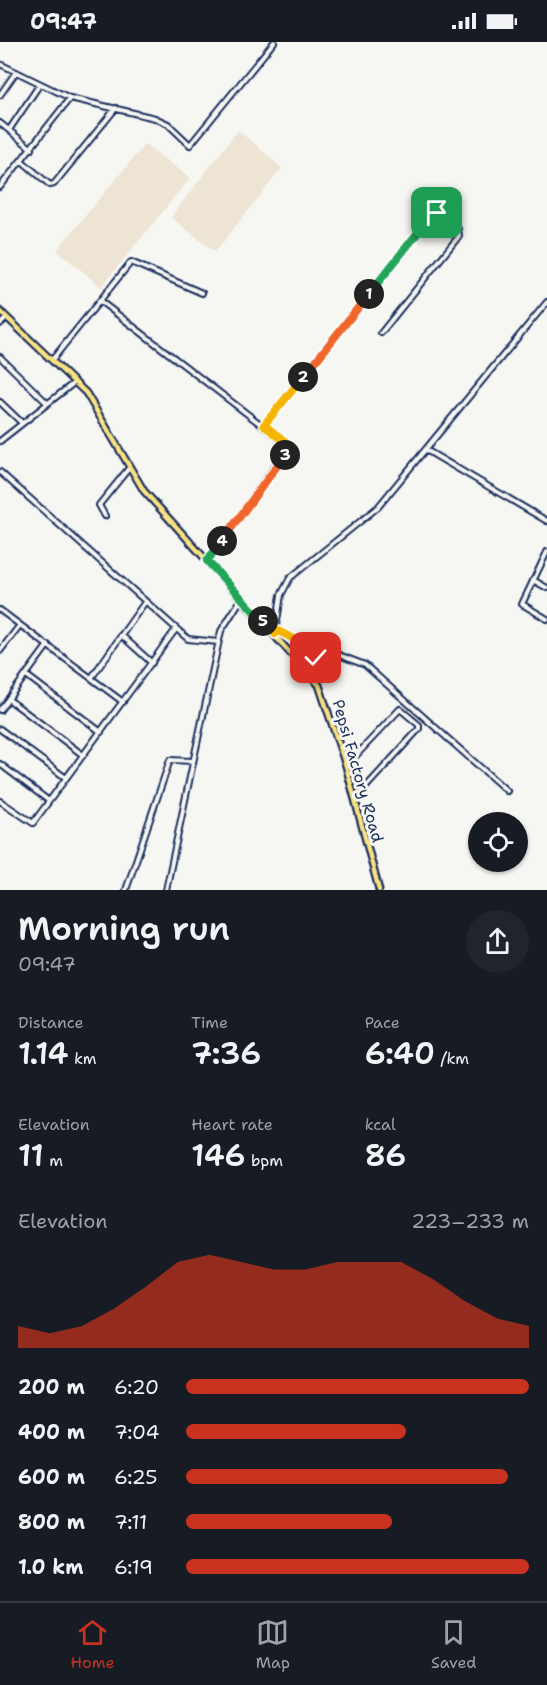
<!DOCTYPE html>
<html lang="en">
<head>
<meta charset="utf-8">
<style>
	:root { --surface:#171b24; --page:#20242c; --text:#f1f3f6; --muted:#9ea1a6; --line:#363941; --accent:#c8321e }
	body { margin:0; font-family:"Shantell Sans",sans-serif; background:var(--page); color:var(--text); height:100vh; display:flex; flex-direction:column; font-size:22px; white-space:nowrap }
	* { box-sizing:border-box; margin:0 }
	p { font-size:20px; color:var(--muted) }
	.icon { flex:none; width:33px; height:33px; fill:none; stroke:currentColor; stroke-width:2; stroke-linecap:round; stroke-linejoin:round }
	.map { position:relative; height:848px; overflow:hidden }
	.sheet { display:flex; flex-direction:column; background:var(--surface); flex:1 }
	.sheet>* { flex:none }
	.controls { position:absolute; left:468px; top:770px; display:grid; gap:12px }
	.controls a { display:grid; place-items:center; width:60px; height:60px; border-radius:50%; background:var(--surface); box-shadow:0 2px 4px #0004; font-size:30px }
	.pin { position:absolute; display:grid; place-items:center; width:51px; height:51px; color:#fff; margin:-26px; border-radius:12px; box-shadow:0 3px 9px #0006 }
	.km { position:absolute; width:30px; height:30px; margin:-15px; border-radius:50%; background:#222; color:#fff; font-size:16px; line-height:30px; text-align:center }
	.round { display:grid; place-items:center; flex:none; width:63px; height:63px; border-radius:32px; background:var(--page) }
	.head { display:flex; align-items:center; justify-content:space-between; height:102px; padding:0 18px }
	h1 { font-size:33px; font-weight:600; line-height:45px }
	.figures { display:grid; grid-template-columns:repeat(3,1fr); gap:9px; height:102px; padding:6px 18px }
	.figures div { display:grid; align-content:center }
	.figures b { font-size:30px; font-weight:600 }
	.figures small { font-size:16px; font-weight:400 }
	.figures p { font-size:16px }
	.chart { height:168px; padding:12px 18px }
	.chart p { display:flex; justify-content:space-between }
	.chart svg { width:100%; height:108px; margin-top:6px; fill:var(--accent); opacity:.7 }
	ul { padding:0 18px; list-style:none; font-size:20px }
	li { display:grid; grid-template-columns:96px 72px 1fr; align-items:center; height:45px }
	li i { height:15px; border-radius:8px; background:var(--accent) }
	.status { display:flex; justify-content:space-between; align-items:center; height:42px; padding:0 30px; background:var(--surface); direction:ltr }
	.status svg { height:16px; fill:currentColor }
	.menu { display:flex; justify-content:space-around; align-items:center; height:84px; border-top:2px solid var(--line); background:var(--surface); font-size:16px; color:var(--muted) }
	.menu a { display:grid; justify-items:center; gap:3px }
	.menu .selected { color:var(--accent) }
	.map>svg:first-child { display:block }
</style>
</head>
<body>
<div class="status"><b>09:47</b><svg viewBox="0 0 49 12"><path d="M0 12V9h3v3zM5 12V6h3v6zM10 12V3h3v9zM15 12V0h3v12zM26 1h20v11H26zM47 4h2v5h-2z"/></svg></div>
<div class="map">
<svg width="547" height="848" viewBox="0 0 547 848">
	<rect width="100%" height="100%" fill="#f6f6f2"/>
	<filter id="ink" filterUnits="userSpaceOnUse"><feTurbulence type="fractalNoise" baseFrequency=".0167" numOctaves="2"/><feDisplacementMap in="SourceGraphic" scale="12" xChannelSelector="R" yChannelSelector="G"/><feConvolveMatrix kernelMatrix="1 2 1 2 8 2 1 2 1" color-interpolation-filters="sRGB"/></filter>
	<g filter="url(#ink)">
		<path fill="#ede4d3" d="M 238,88 L 282,126 L 215,210 L 171,175 Z
			M 145,102 L 190,136 L 101,245 L 57,208 Z"/>
		<g fill="none" stroke-linecap="round" stroke-linejoin="round">
			<defs>
				<path id="minor" d="M 0,22 L 70,56 L 155,76 L 168,82 L 190,103 L 274,0
					M 0,53 L 16,30
					M 0,81 L 32,107
					M 9,88 L 40,42
					M 22,119 L 50,143 L 54,142 L 116,66
					M 0,145 L 70,56
					M 100,259 L 289,404 L 208,519
					M 0,282 L 7,276
					M 0,315 L 47,361
					M 52,318 L 131,220 L 202,251
					M 0,360 L 22,381
					M 264,383 L 432,173 L 440,173 L 458,187 L 459,194 L 381,291
					M 0,399 L 75,340
					M 426,408 L 547,479
					M 0,430 L 188,597 L 218,600
					M 105,474 L 99,463 L 129,426
					M 547,510 L 522,562 L 547,577
					M 533,538 L 547,546
					M 0,568 L 123,660
					M 276,588 L 306,603 L 319,619 L 339,613 L 365,623 L 507,749
					M 275,592 L 281,553 L 290,536 L 378,465 L 547,260
					M 121,593 L 152,621
					M 0,609 L 20,583
					M 26,633 L 101,690
					M 92,635 L 145,560
					M 8,657 L 83,713
					M 0,668 L 48,603
					M 0,687 L 66,736
					M 0,722 L 49,759
					M 346,724 L 400,667 L 419,683 L 419,687 L 355,757
					M 0,759 L 33,781 L 176,587
					M 126,848 L 170,718 L 193,719
					M 166,848 L 221,589 L 242,556"/>
				<path id="major" d="M 0,269 L 86,351 L 144,449 L 319,643 L 346,724 L 379,848"/>
			</defs>
			<use href="#minor" stroke="#1b2f5e" stroke-width="8"/>
			<use href="#major" stroke="#1b2f5e" stroke-width="9"/>
			<use href="#minor" stroke="#f6f6f2" stroke-width="4"/>
			<use href="#major" stroke="#f8e281" stroke-width="4.5"/>
		</g>
	</g>
	<g fill="none" stroke-linecap="round" stroke-linejoin="round" filter="url(#ink)">
		<defs>
			<path id="split-1" d="M 369,252 L 432,173 L 437,171"/>
			<path id="split-2" d="M 303,335 L 369,252"/>
			<path id="split-3" d="M 285,413 L 288,402 L 264,383 L 303,335"/>
			<path id="split-4" d="M 222,499 L 285,413"/>
			<path id="split-5" d="M 222,499 L 207,519 L 263,579"/>
			<path id="split-6" d="M 263,579 L 275,592 L 276,588 L 306,603 L 316,616"/>
		</defs>
		<use href="#split-1" stroke="#fff" stroke-width="12"/>
		<use href="#split-2" stroke="#fff" stroke-width="12"/>
		<use href="#split-3" stroke="#fff" stroke-width="12"/>
		<use href="#split-4" stroke="#fff" stroke-width="12"/>
		<use href="#split-5" stroke="#fff" stroke-width="12"/>
		<use href="#split-6" stroke="#fff" stroke-width="12"/>
		<use href="#split-1" stroke="#22a559" stroke-width="8"/>
		<use href="#split-2" stroke="#f0652b" stroke-width="8"/>
		<use href="#split-3" stroke="#f5b400" stroke-width="8"/>
		<use href="#split-4" stroke="#f0652b" stroke-width="8"/>
		<use href="#split-5" stroke="#22a559" stroke-width="8"/>
		<use href="#split-6" stroke="#f5b400" stroke-width="8"/>
	</g>
	<g text-anchor="middle" dominant-baseline="central" stroke-width="6" stroke-linejoin="round" paint-order="stroke">
		<g font-size="16" fill="#1b2f5e" stroke="#f6f6f2">
			<text transform="translate(358 729) rotate(74)">Pepsi Factory Road</text>
		</g>
	</g>
</svg>
<div class="controls">
<a><svg class="icon" aria-label="locate" viewBox="0 0 24 24"><circle cx="12" cy="12" r="6"/><path d="M12 2v4M12 18v4M2 12h4M18 12h4"/></svg></a>
</div>
<div class="pin" style="left:437px;top:171px;background:#1e9e55"><svg class="icon" aria-label="arrive" viewBox="0 0 24 24"><path d="M6 21V4h12l-3 4 3 4H6"/></svg></div>
<div class="pin" style="left:316px;top:616px;background:#d93025"><svg class="icon" aria-label="check" viewBox="0 0 24 24"><path d="M5 12l5 5 9-10"/></svg></div>
<b class="km" style="left:369px;top:252px">1</b>
<b class="km" style="left:303px;top:335px">2</b>
<b class="km" style="left:285px;top:413px">3</b>
<b class="km" style="left:222px;top:499px">4</b>
<b class="km" style="left:263px;top:579px">5</b>
</div>
<section class="sheet">
<div class="head"><div><h1>Morning run</h1><p>09:47</p></div><a class="round"><svg class="icon" aria-label="share" viewBox="0 0 24 24"><path d="M12 15V3M7 8l5-5 5 5M5 13v7h14v-7"/></svg></a></div>
<div class="figures">
<div><p>Distance</p><b>1.14<small> km</small></b></div>
<div><p>Time</p><b>7:36</b></div>
<div><p>Pace</p><b>6:40<small> /km</small></b></div>
</div>
<div class="figures">
<div><p>Elevation</p><b>11<small> m</small></b></div>
<div><p>Heart rate</p><b>146<small> bpm</small></b></div>
<div><p>kcal</p><b>86</b></div>
</div>
<div class="chart"><p><span>Elevation</span>223–233 m</p>
<svg viewBox="0 0 160 44" preserveAspectRatio="none"><path d="M0 44V35L10 38L20 35L30 28L40 19L50 9L60 6L70 9L80 12L90 12L100 9L110 9L120 9L130 16L140 25L150 32L160 35V44z"/></svg>
</div>
<ul>
<li><b>200 m</b>6:20<i style="width:100%"></i></li>
<li><b>400 m</b>7:04<i style="width:64%"></i></li>
<li><b>600 m</b>6:25<i style="width:94%"></i></li>
<li><b>800 m</b>7:11<i style="width:60%"></i></li>
<li><b>1.0 km</b>6:19<i style="width:100%"></i></li>
</ul>
</section>
<nav class="menu">
<a class="selected"><svg class="icon" aria-label="home" viewBox="0 0 24 24"><path d="M3 11l9-7 9 7M6 9v11h12V9"/></svg>Home</a>
<a><svg class="icon" aria-label="map" viewBox="0 0 24 24"><path d="M3 6l6-2 6 2 6-2v14l-6 2-6-2-6 2zM9 4v14M15 6v14"/></svg>Map</a>
<a><svg class="icon" aria-label="saved" viewBox="0 0 24 24"><path d="M7 4h10v16l-5-4-5 4z"/></svg>Saved</a>
</nav>
</body>
</html>
